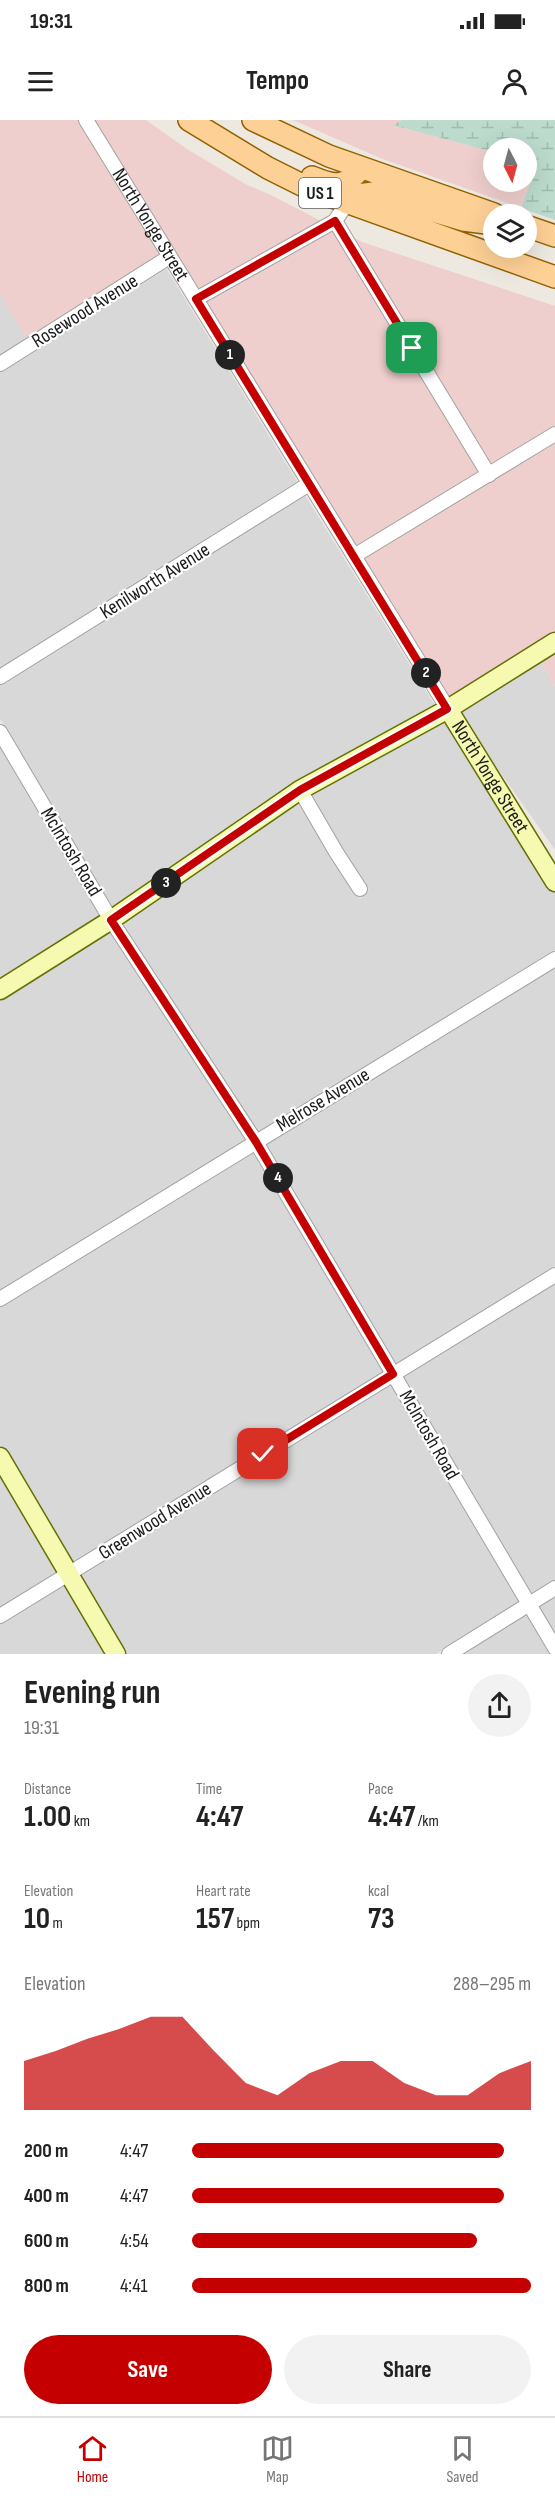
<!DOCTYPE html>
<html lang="en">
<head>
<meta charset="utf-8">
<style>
	:root { --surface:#fff; --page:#f2f2f2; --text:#222; --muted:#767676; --line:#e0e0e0; --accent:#c50000 }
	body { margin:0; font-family:"Sofia Sans Condensed",sans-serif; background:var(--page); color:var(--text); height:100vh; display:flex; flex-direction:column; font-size:22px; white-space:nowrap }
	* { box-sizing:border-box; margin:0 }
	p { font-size:20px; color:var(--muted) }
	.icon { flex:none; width:33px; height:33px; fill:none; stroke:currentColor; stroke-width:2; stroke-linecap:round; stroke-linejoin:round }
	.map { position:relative; height:1534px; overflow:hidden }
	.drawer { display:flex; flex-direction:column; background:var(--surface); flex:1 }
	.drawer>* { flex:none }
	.needle { width:39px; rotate:174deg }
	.tools { position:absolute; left:483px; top:18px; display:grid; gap:12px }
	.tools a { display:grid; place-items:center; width:54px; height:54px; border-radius:50%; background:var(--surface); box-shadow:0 6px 24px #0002; font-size:30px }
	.pin { position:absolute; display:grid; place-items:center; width:51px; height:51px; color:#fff; margin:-26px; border-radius:12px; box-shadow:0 3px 9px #0006 }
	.km { position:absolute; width:30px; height:30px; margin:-15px; border-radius:50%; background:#222; color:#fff; font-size:16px; line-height:30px; text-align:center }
	.round { display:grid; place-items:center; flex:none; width:63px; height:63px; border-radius:32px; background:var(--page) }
	.head { display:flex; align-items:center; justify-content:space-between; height:102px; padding:0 24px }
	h1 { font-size:33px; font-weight:700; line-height:45px }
	.stats { display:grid; grid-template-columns:repeat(3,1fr); gap:9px; height:102px; padding:6px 24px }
	.stats div { display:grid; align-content:center }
	.stats b { font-size:30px; font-weight:700 }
	.stats small { font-size:16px; font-weight:400 }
	.stats p { font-size:16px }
	.chart { height:168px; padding:12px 24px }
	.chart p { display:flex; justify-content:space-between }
	.chart svg { width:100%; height:108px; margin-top:6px; fill:var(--accent); opacity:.7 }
	.cta { display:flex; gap:12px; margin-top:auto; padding:12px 24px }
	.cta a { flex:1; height:69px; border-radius:36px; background:var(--accent); color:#fff; font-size:24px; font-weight:700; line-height:69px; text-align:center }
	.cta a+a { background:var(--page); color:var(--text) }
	ul { padding:0 24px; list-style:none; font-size:20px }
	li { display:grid; grid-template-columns:96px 72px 1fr; align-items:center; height:45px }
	li i { height:15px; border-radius:8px; background:var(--accent) }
	.status { display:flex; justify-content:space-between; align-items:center; height:42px; padding:0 30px; background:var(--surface); direction:ltr }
	.status svg { height:16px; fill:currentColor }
	header { display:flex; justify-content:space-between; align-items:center; height:78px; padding:0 24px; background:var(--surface); font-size:27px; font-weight:700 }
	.menu { display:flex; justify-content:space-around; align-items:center; height:84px; border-top:2px solid var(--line); background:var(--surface); font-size:16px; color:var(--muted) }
	.menu a { display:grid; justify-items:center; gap:3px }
	.menu .on { color:var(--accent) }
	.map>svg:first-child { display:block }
</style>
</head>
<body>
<div class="status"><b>19:31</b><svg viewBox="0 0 49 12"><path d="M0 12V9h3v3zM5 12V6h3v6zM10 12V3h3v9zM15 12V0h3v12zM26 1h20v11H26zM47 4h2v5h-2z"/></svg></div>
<header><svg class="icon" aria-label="menu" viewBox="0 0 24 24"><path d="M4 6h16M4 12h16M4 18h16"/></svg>Tempo<svg class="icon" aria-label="person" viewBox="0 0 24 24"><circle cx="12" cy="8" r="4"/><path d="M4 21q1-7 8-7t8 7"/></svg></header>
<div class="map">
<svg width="555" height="1534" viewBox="0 0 555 1534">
	<defs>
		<pattern id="wetland-marsh" width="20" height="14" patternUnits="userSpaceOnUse" patternTransform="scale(1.5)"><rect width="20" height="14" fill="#bcdbcd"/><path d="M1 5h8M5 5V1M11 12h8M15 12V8" fill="none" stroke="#a1bbaf"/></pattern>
	</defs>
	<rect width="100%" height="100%" fill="#ede8e0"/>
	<path fill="#d9d8d8" d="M 166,148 L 298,363 L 0,549 L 0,252 Z
		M 0,175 L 27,219 L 0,235 Z
		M 305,375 L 436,587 L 113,791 L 0,599 L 0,565 Z
		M 540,539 L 555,566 L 555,730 L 457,591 Z
		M 445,599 L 555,753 L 555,830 L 258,1012 L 120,802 L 298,680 L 330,736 L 360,779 L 369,770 L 341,728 L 309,673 Z
		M 0,625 L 102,798 L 0,862 Z
		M 110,810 L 247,1019 L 0,1171 L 0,878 Z
		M 555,847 L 555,1146 L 395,1244 L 266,1024 Z
		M 254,1031 L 384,1251 L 70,1444 L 0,1324 L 0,1187 Z
		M 555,1163 L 555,1460 L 531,1475 L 403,1257 Z
		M 391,1263 L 520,1482 L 436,1534 L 124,1534 L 77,1456 Z
		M 0,1350 L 59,1451 L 0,1487 Z
		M 66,1463 L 109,1534 L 0,1534 L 0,1504 Z
		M 555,1476 L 555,1515 L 538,1487 Z
		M 527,1494 L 551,1534 L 463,1534 Z"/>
	<path fill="#efcfce" d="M 0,0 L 79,0 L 160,135 L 27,219 L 0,175 Z
		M 94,0 L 146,0 L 187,29 L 247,65 L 269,74 L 321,101 L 198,170 Z
		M 293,0 L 402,0 L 394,5 L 493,32 L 494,62 L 526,62 L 527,41 L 537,44 L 521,88 L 380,38 Z
		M 333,111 L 480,352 L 356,426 L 205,182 Z
		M 352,117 L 362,122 L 555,186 L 555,305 L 491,345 Z
		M 555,322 L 555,513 L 449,580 L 363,438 Z
		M 555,530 L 555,566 L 540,539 Z"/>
	<path fill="url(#wetland-marsh)" d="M 402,0 L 555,0 L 555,100 L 521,88 L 537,44 L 527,41 L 526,28 L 494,28 L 493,32 L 393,5 Z"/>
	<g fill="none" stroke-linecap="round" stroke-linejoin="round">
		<defs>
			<g id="street">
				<path id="s1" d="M 86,0 L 448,589"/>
				<path d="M 335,101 L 489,355"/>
				<path d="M 196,179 L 335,101 L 347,83"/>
				<path d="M 0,244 L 169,137"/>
				<path d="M 354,436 L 555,314"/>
				<path d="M 0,557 L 309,364"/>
				<path d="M 0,612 L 111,800 L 256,1022 L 555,1528"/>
				<path d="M 300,670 L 336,732 L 360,769"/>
				<path d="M 0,1179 L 555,839"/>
				<path d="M 0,1496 L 555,1155"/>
				<path d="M 449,1534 L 555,1468"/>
			</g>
			<g id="secondary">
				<path id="s2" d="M 448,589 L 555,762"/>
				<path d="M 0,870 L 111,800 L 300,670 L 448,589 L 555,522"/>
				<path d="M 0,1337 L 116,1534"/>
			</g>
			<path id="primary" d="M 189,0 L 268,48 L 310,69 L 555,157
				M 253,0 L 329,36 L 494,94
				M 312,57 C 334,66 345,69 361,48
				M 347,83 L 358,75 L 373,73 L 463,100 L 494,104
				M 526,106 L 555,116"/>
		</defs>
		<use href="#street" stroke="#a2a2a2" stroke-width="16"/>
		<use href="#secondary" stroke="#647003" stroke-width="21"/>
		<use href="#primary" stroke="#916100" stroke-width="24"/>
		<use href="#street" stroke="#fff" stroke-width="14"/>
		<use href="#secondary" stroke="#f6fab1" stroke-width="18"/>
		<use href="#primary" stroke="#fdd095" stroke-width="21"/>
	</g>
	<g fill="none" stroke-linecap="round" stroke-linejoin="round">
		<defs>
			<path id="route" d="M 263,1334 L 393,1254 L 256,1022 L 111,800 L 300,670 L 447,589 L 196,179 L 335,101 L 412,228"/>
		</defs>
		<use href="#route" stroke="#fff" stroke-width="12"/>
		<use href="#route" stroke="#c50000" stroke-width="8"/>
	</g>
	<g text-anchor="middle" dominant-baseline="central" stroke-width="4.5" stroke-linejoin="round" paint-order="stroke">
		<rect fill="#fff" stroke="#5f5f5f" stroke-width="1.5" x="299" y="58" width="42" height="30" rx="4.5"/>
		<g font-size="18" font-weight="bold" fill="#1b1b1b">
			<text x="320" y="73">US 1</text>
		</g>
		<g font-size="20" fill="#1b1b1b" stroke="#fff">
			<text stroke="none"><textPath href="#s1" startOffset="123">North Yonge Street</textPath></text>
			<text transform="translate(85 191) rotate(-32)">Rosewood Avenue</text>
			<text transform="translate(155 461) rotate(-32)">Kenilworth Avenue</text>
			<text stroke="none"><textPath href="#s2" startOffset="80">North Yonge Street</textPath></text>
			<text transform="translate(71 732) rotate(59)">McIntosh Road</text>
			<text transform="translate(323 980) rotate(-31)">Melrose Avenue</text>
			<text transform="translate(429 1315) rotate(60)">McIntosh Road</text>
			<text transform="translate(155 1401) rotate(-32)">Greenwood Avenue</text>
		</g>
	</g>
</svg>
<div class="tools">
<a><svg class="needle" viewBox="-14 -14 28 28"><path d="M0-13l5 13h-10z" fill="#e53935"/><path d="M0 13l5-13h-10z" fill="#767676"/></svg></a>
<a><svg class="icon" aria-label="layers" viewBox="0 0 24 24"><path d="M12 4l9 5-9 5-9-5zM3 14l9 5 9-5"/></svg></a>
</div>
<div class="pin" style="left:412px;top:228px;background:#1e9e55"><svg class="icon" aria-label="arrive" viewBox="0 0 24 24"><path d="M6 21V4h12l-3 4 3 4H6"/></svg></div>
<div class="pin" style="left:263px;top:1334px;background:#d93025"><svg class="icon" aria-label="check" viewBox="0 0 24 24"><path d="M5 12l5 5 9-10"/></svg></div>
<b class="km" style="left:230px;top:235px">1</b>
<b class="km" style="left:426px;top:553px">2</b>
<b class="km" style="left:166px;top:763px">3</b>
<b class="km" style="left:278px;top:1058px">4</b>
</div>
<section class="drawer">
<div class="head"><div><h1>Evening run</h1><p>19:31</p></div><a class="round"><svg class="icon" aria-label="share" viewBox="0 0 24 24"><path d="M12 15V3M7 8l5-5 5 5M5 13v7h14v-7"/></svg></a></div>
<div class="stats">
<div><p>Distance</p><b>1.00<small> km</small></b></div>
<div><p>Time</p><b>4:47</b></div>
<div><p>Pace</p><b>4:47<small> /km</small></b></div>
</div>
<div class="stats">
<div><p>Elevation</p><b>10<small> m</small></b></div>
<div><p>Heart rate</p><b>157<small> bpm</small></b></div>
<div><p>kcal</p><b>73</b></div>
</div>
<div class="chart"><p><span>Elevation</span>288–295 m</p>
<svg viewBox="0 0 160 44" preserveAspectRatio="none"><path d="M0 44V24L10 20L20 15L30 11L40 6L50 6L60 20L70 33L80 38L90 29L100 24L110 24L120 33L130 38L140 38L150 29L160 24V44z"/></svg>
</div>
<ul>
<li><b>200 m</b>4:47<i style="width:92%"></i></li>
<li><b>400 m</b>4:47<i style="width:92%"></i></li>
<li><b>600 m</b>4:54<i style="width:84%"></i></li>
<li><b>800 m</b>4:41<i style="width:100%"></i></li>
</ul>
<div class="cta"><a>Save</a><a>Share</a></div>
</section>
<nav class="menu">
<a class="on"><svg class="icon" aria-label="home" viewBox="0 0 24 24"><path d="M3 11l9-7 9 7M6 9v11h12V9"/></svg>Home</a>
<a><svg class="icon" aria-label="map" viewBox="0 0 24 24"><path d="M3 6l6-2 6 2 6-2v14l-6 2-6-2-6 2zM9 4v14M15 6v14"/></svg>Map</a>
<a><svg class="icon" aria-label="saved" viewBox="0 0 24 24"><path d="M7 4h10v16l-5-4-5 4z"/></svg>Saved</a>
</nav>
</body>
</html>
